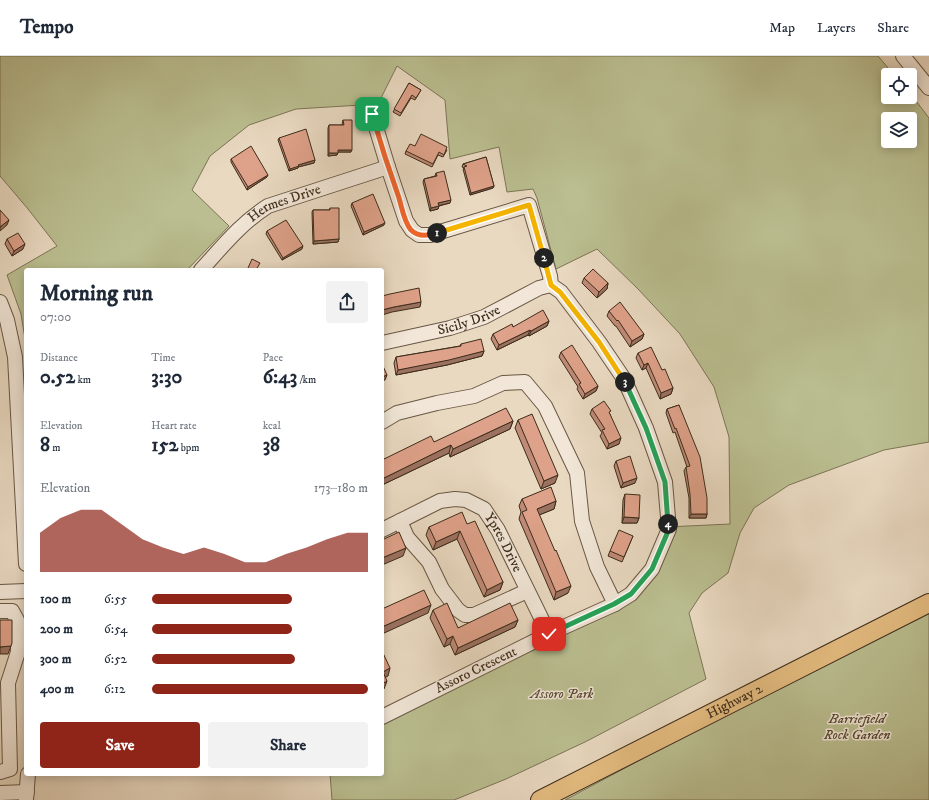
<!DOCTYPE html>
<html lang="en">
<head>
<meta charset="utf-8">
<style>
	:root { --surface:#fff; --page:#f2f2f3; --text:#1f2937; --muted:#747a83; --line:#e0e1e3; --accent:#8f2418 }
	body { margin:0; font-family:"IM FELL DW Pica",serif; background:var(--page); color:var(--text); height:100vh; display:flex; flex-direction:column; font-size:15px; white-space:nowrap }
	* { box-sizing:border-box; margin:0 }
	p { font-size:13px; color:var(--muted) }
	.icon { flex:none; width:22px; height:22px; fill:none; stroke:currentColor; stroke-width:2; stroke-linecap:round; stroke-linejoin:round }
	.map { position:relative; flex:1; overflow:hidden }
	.sheet { position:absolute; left:24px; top:212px; width:360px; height:508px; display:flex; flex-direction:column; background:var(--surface); border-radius:4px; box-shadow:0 2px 10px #0003 }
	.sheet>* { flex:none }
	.controls { position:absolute; left:881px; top:12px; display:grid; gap:8px }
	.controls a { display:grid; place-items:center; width:36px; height:36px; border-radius:4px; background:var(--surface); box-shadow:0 2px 10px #0003; font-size:20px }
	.pin { position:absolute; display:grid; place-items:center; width:34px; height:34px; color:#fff; margin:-17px; border-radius:8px; box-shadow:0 2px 6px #0006 }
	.km { position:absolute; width:20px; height:20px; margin:-10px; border-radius:50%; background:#222; color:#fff; font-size:11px; line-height:20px; text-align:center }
	.round { display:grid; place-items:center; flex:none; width:42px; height:42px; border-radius:4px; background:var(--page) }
	.headline { display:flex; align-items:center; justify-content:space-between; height:68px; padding:0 16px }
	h1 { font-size:22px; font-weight:700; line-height:30px }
	.stats { display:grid; grid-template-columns:repeat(3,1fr); gap:6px; height:68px; padding:4px 16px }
	.stats div { display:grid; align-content:center }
	.stats b { font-size:20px; font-weight:700 }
	.stats small { font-size:11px; font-weight:400 }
	.stats p { font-size:11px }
	.chart { height:112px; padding:8px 16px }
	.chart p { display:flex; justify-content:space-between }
	.chart svg { width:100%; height:72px; margin-top:4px; fill:var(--accent); opacity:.7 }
	.cta { display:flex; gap:8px; margin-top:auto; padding:8px 16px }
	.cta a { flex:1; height:46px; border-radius:4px; background:var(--accent); color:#fff; font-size:16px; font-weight:700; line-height:46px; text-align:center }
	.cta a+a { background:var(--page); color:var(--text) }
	ul { padding:0 16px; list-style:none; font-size:13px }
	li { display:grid; grid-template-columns:64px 48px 1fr; align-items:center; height:30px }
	li i { height:10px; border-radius:5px; background:var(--accent) }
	header { display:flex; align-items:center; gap:24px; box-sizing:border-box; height:56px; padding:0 20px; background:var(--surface); border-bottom:1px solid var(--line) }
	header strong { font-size:19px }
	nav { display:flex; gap:22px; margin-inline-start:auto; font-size:14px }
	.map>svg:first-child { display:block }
</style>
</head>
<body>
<header>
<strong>Tempo</strong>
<nav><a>Map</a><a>Layers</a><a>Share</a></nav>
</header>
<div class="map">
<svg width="929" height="744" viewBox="0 0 929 744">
	<rect width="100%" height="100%" fill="#e9d9c1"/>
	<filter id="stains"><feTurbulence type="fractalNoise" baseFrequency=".005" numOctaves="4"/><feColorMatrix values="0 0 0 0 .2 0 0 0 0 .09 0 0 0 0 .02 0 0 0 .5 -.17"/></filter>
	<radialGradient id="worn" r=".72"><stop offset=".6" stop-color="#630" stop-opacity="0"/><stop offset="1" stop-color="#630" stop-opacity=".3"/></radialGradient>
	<path fill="#babe90" stroke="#7c7556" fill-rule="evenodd" d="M 0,0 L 878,0 L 894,19 L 888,19 L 888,41 L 910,41 L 910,37 L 929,62 L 929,386 L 884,394 L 789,429 L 754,452 L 740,477 L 728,517 L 702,537 L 689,557 L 706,623 L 585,686 L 506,723 L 454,744 L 332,744 L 330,718 L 382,718 L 382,666 L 548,585 L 626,549 L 666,471 L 730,468 L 729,381 L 714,331 L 680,278 L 638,233 L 597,193 L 556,213 L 537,142 L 533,133 L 507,136 L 499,91 L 450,103 L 445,44 L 397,10 L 378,48 L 296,53 L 249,69 L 210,100 L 192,134 L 229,170 L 187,214 L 26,214 L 26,289 L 21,258 L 7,219 L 57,190 L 28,153 L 0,120 ZM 888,63 L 910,63 L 910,85 L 888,85 Z
		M 929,550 L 929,744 L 565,744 Z"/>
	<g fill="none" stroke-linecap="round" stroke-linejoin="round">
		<defs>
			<g id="minor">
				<path d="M 903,0 L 929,32"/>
				<path d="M 372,58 L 388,111 L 406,165 L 412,174 L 419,179 L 430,179 L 529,149 L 550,220 L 551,229 L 561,236 L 599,286 L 624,323 L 646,372 L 665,426 L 669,473 L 652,513 L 631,538 L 615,548 L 555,575 L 382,661"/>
				<path id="s1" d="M 201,214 C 222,191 241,167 268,150 L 388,111"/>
				<path d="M 0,246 L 7,264 L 15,301 L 26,508"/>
				<path id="s2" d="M 382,287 L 450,272 L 484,261 L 539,232 L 551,229"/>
				<path d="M 382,366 L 397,357 L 437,347 L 474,340 L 503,327 L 525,326 L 545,350 L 577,417 L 582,465 L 597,511 L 615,548"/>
				<path d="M 400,465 L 407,481 L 429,506 L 442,533 L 458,554 L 465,559 L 474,559 L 527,535"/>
				<path id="s3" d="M 382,474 L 440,445 L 455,443 L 466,444 L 484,453 L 498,474 L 549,578"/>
				<path d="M 0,536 L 26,535"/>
				<path d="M 0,555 L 12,555 L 17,564 L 18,596 L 8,627 L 10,713 L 0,716"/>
				<path d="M 0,737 L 27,736"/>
				<path d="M 26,744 L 28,718"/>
			</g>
			<g id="major">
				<path id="s4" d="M 540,744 L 929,547"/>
			</g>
		</defs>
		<use href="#minor" stroke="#685744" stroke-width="16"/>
		<use href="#major" stroke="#3d2c1b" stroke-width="20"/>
		<use href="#minor" stroke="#f1e6d7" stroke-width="14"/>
		<use href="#major" stroke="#e4bc80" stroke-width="18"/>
	</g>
	<path fill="#bf8a76" stroke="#3d2c1b" d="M 409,27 L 421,34 L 415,44 L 411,42 L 400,60 L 393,56 Z
		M 343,64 L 351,96 L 338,96 L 337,99 L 328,100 L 328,72 L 329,69 L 342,69 Z
		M 279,82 L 315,104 L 314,107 L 298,111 L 298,112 L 289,115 L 278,84 Z
		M 415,90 L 447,94 L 443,101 L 438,99 L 432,111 L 405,98 L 406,95 Z
		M 486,101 L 494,130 L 493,132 L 470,139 L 463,113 L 464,112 L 462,111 L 463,108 Z
		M 231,103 L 267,121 L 247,134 L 231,106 Z
		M 436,117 L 450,147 L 439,150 L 438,153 L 430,155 L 423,126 L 424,123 L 435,120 Z
		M 352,147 L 384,169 L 363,179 L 351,150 Z
		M 330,152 L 339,183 L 338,186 L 313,188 L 312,156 L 313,154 L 330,154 Z
		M 267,175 L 302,193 L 282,204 L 266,178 Z
		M 7,183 L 23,193 L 12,200 L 5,188 Z
		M 584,222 L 608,227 L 607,233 L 597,242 L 582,227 Z
		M 609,255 L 644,278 L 642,283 L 630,291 L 616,270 L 615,270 L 607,260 Z
		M 549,265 L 547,270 L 529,280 L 528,279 L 497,294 L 491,283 L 493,278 L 513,271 Z
		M 461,288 L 484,295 L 482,300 L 447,309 L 396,319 L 394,307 L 396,301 L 460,290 Z
		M 561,296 L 598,330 L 596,335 L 583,343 L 577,333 L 578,331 L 559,301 Z
		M 638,297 L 662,314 L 673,332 L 671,338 L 660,343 L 646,312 L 642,314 L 636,302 Z
		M 679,349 L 707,458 L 706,462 L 689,462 L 689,442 L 684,415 L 686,411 L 687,411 L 675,376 L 673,377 L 666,357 L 667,353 Z
		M 592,353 L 610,358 L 619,388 L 607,393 L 600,380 L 602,377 L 590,358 Z
		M 518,364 L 555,427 L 541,433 L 515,372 Z
		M 513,365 L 510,373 L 450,401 L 449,397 L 382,429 L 382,404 L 434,386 Z
		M 616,405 L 635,427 L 621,432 L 614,410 Z
		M 625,438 L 639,462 L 637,467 L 622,467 L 623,444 Z
		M 522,443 L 556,445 L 554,453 L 539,459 L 568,537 L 554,544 L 519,463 L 521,456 L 519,450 Z
		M 467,468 L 503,526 L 500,534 L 484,541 L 457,483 L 433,494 L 426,479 L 429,471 Z
		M 633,480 L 622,506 L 608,500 L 610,495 Z
		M 433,554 L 458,572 L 518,564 L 515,571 L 455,599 L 450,588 L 444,591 L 430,562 Z"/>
	<path fill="#9b7160" stroke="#3d2c1b" d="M 338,94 L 352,94 L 351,96 L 337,96 Z
		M 329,97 L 338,97 L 337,99 L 328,100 Z
		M 315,104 L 314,107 L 298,111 L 298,112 L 289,115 L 290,113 L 298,109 Z
		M 268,119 L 267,121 L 247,134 L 248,131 Z
		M 494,130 L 493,132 L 470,139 L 471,137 Z
		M 451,144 L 450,147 L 437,150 L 438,147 Z
		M 439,150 L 438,153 L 430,155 L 431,152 Z
		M 9,164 L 7,169 L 0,175 L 0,171 Z
		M 385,167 L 384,169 L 363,179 L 364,176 Z
		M 339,183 L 338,186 L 313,188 L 314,185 Z
		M 25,188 L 23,193 L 12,200 L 14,195 Z
		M 303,190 L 302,193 L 282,204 L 283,202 Z
		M 608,227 L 607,233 L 597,242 L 599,236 Z
		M 421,246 L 420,251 L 392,256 L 382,259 L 382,254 L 394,251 Z
		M 549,265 L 547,270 L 529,280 L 531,275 Z
		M 530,274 L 528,279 L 497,294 L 499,289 Z
		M 644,278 L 642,283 L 630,291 L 632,285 Z
		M 484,295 L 482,300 L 447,309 L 396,319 L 398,314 Z
		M 648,307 L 646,312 L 642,314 L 644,309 Z
		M 387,319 L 385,324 L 382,325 L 382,321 Z
		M 598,330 L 596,335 L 583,343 L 585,338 Z
		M 673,332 L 671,338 L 660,343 L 661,337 Z
		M 513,365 L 510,373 L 450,401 L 453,393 Z
		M 621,382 L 619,388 L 607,393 L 609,388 Z
		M 451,389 L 449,397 L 382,429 L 382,423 Z
		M 558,419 L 555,427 L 541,433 L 544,425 Z
		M 637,422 L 635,427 L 621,432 L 623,427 Z
		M 556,445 L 554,453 L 534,461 L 537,453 Z
		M 691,458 L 707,458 L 706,462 L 689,462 Z
		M 624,461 L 639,462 L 637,467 L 622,467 Z
		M 460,475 L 457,483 L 433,494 L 436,486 Z
		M 406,492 L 403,500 L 382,509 L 382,502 Z
		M 503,526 L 500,534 L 484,541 L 487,534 Z
		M 571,530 L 568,537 L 554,544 L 556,536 Z
		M 431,549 L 428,557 L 382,578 L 382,571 Z
		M 518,564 L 515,571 L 455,599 L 458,592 Z
		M 453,580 L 450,588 L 444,591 L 447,583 Z
		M 11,590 L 8,598 L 0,598 L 0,591 Z
		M 390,612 L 388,620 L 382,623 L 383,616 Z
		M 387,625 L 384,633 L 382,634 L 382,628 Z"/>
	<path fill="#dea189" stroke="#3d2c1b" d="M 409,27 L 421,34 L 416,42 L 412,39 L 401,57 L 394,53 Z
		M 343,64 L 352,64 L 352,94 L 338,94 L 338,97 L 329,97 L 329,69 L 344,69 Z
		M 306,73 L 315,104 L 298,109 L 299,110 L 290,113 L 279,82 Z
		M 421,78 L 447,91 L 444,99 L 439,96 L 433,108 L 406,95 L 410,88 L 415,90 Z
		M 251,90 L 268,119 L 248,131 L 231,103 Z
		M 486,101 L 494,130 L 471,137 L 464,111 L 467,110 L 463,108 Z
		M 444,115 L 451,144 L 438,147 L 439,150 L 431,152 L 424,123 L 437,120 L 436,117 Z
		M 373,138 L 385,167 L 364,176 L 352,147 Z
		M 330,152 L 339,152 L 339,183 L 314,185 L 313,154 L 330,154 Z
		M 0,154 L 9,164 L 0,171 Z
		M 286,164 L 303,190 L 283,202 L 267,175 Z
		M 18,177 L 25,188 L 14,195 L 7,183 Z
		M 252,203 L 260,207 L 256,214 L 251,214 L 248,212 Z
		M 593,213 L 608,227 L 599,236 L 584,222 Z
		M 419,232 L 421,246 L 394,251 L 382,254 L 382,240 L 390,238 Z
		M 620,246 L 644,278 L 632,285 L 618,264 L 617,265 L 609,255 Z
		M 543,254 L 549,265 L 531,275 L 530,274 L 499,289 L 493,278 L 512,268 L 513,271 Z
		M 481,283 L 484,295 L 449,304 L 398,314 L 396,301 L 461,290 L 461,288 Z
		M 572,289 L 598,330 L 585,338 L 579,328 L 581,327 L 561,296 Z
		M 651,291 L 662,314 L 665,313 L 673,332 L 661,337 L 648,307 L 644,309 L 638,297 Z
		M 382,308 L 387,319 L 382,321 Z
		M 604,345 L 611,355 L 609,356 L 621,382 L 609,388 L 602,374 L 605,373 L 592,353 Z
		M 679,349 L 700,401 L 707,442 L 707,458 L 691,458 L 690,438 L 686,411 L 690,410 L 676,372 L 675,373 L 667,353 Z
		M 506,352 L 513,365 L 453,393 L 451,389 L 382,423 L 382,404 L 431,380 L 434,386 Z
		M 532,358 L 558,419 L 544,425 L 518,364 Z
		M 630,400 L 637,422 L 623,427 L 616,405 Z
		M 551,431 L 556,445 L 537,453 L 555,495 L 556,494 L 571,530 L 556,536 L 522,456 L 527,454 L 522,443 Z
		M 625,438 L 640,439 L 639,462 L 624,461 Z
		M 462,456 L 467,468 L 475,465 L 503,526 L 487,534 L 460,475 L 436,486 L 429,471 Z
		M 619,474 L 633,480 L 624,501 L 610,495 Z
		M 399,476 L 406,492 L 382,502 L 382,484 Z
		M 424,534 L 431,549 L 382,571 L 382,553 Z
		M 447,547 L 458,572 L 510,547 L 518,564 L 458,592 L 453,580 L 447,583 L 433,554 Z
		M 0,564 L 12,564 L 12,587 L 11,590 L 0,591 Z
		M 382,595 L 390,612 L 383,616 L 387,625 L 382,628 Z"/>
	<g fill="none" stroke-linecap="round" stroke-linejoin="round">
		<defs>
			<path id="split-1" d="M 372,58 C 380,86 389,114 399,142 C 402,152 404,166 411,174 C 418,181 428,180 437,177"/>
			<path id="split-2" d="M 437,177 L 529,149 L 544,202"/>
			<path id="split-3" d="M 544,202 L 551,229 L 560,236 L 599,286 L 625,326"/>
			<path id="split-4" d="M 625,326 L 646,372 L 665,426 L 668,468"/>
			<path id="split-5" d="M 549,578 L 614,548 L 631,538 L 652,513 L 669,473 L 668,468"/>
		</defs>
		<use href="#split-1" stroke="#fff" stroke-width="8"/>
		<use href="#split-2" stroke="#fff" stroke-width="8"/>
		<use href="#split-3" stroke="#fff" stroke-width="8"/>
		<use href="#split-4" stroke="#fff" stroke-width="8"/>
		<use href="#split-5" stroke="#fff" stroke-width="8"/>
		<use href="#split-1" stroke="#f0652b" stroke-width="5"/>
		<use href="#split-2" stroke="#f5b400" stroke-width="5"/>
		<use href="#split-3" stroke="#f5b400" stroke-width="5"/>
		<use href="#split-4" stroke="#22a559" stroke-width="5"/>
		<use href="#split-5" stroke="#22a559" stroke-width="5"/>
	</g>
	<g text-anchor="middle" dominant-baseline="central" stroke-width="3" stroke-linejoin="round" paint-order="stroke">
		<g font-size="14" fill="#3d2c1b" stroke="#f1e6d7">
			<text stroke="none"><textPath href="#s1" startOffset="109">Hermes Drive</textPath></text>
			<text stroke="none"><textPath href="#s2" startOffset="90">Sicily Drive</textPath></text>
			<text stroke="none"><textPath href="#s3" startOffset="150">Ypres Drive</textPath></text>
			<text transform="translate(476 614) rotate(-26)">Assoro Crescent</text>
			<text stroke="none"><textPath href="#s4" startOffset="218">Highway 2</textPath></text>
		</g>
		<g font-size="14" font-style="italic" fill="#564932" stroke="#f1e6d7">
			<text x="562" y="638">Assoro Park</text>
			<text x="857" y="663">Barriefield<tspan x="857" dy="16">Rock Garden</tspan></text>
		</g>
	</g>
	<rect width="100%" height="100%" filter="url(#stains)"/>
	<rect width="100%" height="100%" fill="url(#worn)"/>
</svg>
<div class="controls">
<a><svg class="icon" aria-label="locate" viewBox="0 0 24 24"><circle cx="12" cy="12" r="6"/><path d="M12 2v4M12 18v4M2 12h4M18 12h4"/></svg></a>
<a><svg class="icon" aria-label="layers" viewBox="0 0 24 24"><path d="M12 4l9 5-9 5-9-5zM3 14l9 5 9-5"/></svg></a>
</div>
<div class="pin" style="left:372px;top:58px;background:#1e9e55"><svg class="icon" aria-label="arrive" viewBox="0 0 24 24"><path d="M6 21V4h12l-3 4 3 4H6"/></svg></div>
<div class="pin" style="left:549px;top:578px;background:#d93025"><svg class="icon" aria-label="check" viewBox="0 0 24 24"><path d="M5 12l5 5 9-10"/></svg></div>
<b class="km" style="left:437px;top:177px">1</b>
<b class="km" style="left:544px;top:202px">2</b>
<b class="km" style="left:625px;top:326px">3</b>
<b class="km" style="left:668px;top:468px">4</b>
<section class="sheet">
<div class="headline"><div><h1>Morning run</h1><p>07:00</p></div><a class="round"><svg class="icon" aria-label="share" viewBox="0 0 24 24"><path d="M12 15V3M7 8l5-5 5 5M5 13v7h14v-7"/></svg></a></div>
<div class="stats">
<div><p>Distance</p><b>0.52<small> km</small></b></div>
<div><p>Time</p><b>3:30</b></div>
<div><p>Pace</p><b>6:43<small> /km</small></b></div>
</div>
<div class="stats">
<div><p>Elevation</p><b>8<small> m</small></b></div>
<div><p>Heart rate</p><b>152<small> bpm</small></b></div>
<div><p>kcal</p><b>38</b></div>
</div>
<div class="chart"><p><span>Elevation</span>173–180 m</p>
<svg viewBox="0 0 160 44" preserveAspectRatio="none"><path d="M0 44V20L10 11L20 6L30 6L40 15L50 24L60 29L70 33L80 29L90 33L100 38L110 38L120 33L130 29L140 24L150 20L160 20V44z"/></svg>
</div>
<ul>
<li><b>100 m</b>6:55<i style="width:65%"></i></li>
<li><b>200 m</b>6:54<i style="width:65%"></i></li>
<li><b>300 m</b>6:52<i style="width:66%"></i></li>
<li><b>400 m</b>6:12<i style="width:100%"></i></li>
</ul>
<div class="cta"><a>Save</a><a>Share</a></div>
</section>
</div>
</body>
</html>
